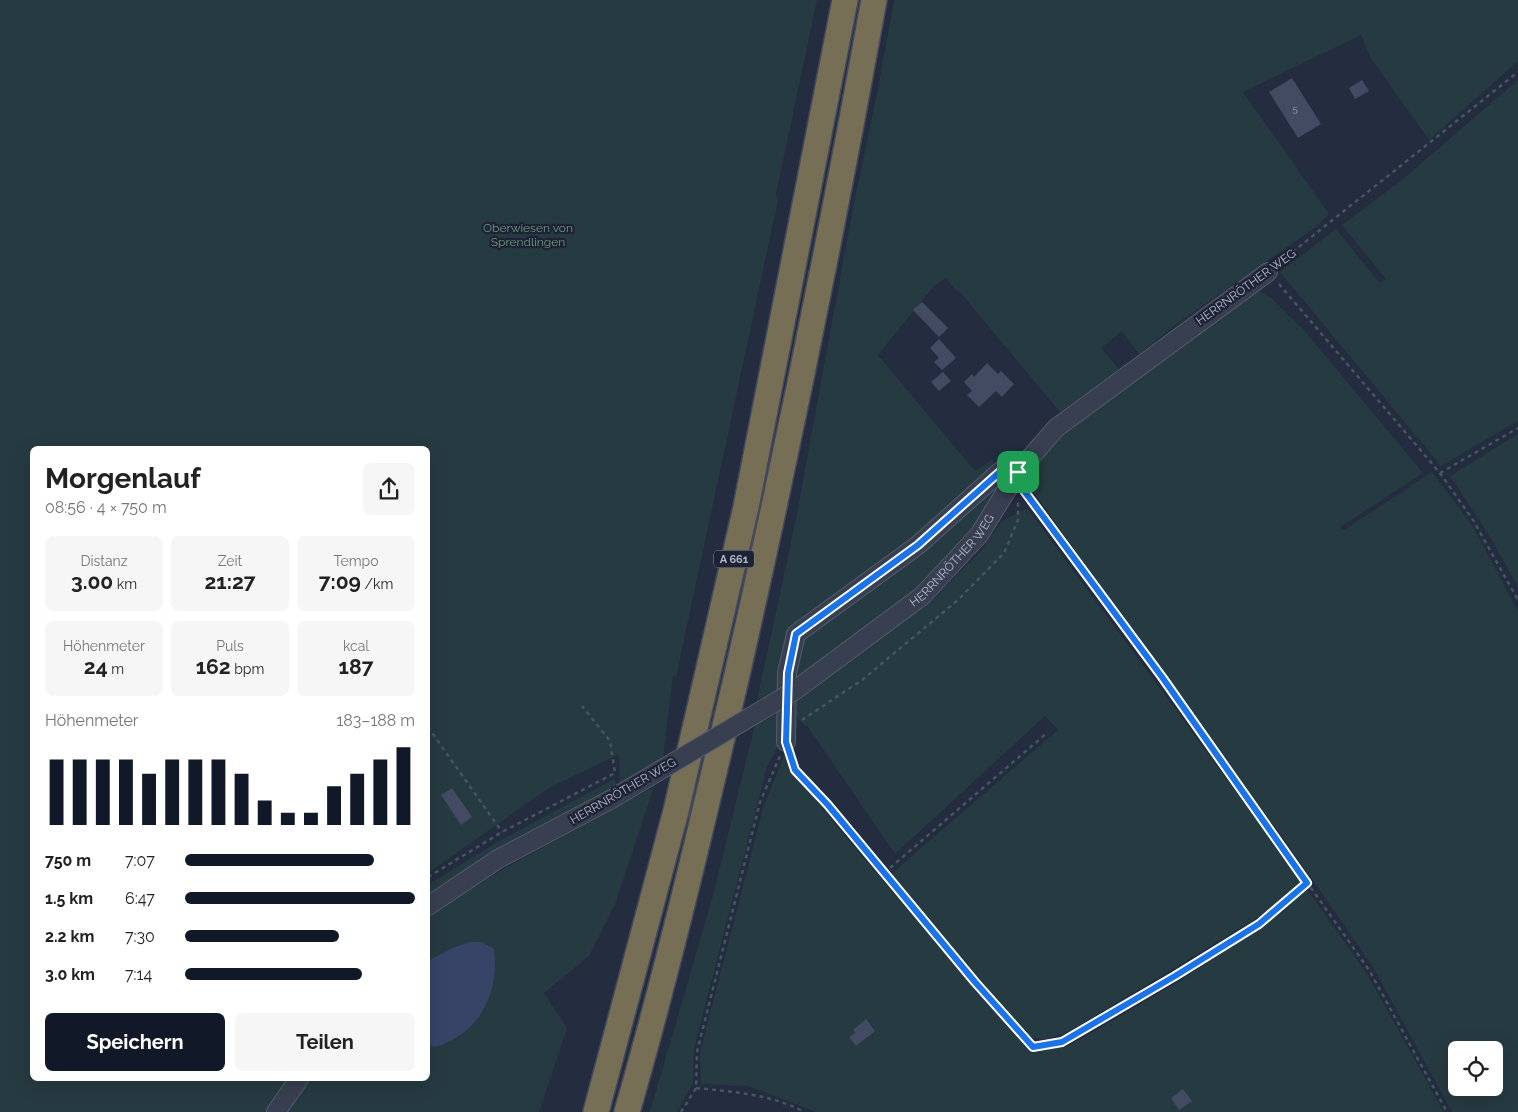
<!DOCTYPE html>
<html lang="de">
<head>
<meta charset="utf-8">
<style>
	:root { --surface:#fff; --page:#f6f6f6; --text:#222; --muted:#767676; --accent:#111827 }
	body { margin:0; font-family:Raleway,sans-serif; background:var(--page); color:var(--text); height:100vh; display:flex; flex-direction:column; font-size:19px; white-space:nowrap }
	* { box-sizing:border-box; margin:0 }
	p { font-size:16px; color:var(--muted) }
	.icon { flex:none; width:28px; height:28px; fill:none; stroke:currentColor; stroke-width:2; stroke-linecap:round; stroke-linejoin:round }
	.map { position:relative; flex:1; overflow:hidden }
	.drawer { position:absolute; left:30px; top:446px; width:400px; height:635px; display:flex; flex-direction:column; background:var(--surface); border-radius:8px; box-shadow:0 5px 20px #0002 }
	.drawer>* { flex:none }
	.fabs { position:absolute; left:1448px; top:1041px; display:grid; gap:10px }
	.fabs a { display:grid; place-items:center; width:55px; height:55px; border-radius:8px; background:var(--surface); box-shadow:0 5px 20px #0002; font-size:25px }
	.pin { position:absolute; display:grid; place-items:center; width:42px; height:42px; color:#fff; margin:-21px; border-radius:10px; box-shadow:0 2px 8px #0006 }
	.round { display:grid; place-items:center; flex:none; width:52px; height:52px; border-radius:8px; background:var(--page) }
	.overview { display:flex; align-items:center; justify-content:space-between; height:85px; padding:0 15px }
	h1 { font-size:28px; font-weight:700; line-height:38px }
	.metrics { display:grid; grid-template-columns:repeat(3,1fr); gap:8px; height:85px; padding:5px 15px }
	.metrics div { display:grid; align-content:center; border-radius:8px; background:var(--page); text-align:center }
	.metrics b { font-size:21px; font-weight:700 }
	.metrics small { font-size:14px; font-weight:400 }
	.metrics p { font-size:14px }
	.chart { height:140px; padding:10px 15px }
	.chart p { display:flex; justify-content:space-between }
	.chart svg { width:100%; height:90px; margin-top:5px; stroke:var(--accent); stroke-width:6 }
	.action { display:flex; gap:10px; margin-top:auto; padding:10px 15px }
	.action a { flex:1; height:58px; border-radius:8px; background:var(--accent); color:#fff; font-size:20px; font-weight:700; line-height:58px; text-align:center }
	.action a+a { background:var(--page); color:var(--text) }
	ul { padding:0 15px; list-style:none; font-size:16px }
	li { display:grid; grid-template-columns:80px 60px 1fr; align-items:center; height:38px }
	li i { height:12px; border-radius:6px; background:var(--accent) }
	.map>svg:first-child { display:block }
</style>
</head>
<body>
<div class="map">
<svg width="1518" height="1112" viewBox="0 0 1518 1112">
	<rect width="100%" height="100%" fill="#242c40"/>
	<path fill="#263a41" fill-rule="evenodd" d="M 0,0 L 817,0 L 776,194 L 778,200 L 676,677 L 673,676 L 663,758 L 620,783 L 619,754 L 549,788 L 428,873 L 428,449 L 32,449 L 32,1079 L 293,1079 L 271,1112 L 0,1112 Z
		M 894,0 L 1518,0 L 1518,61 L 1429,140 L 1370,57 L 1361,35 L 1243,92 L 1329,214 L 1316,227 L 1175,325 L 1139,354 L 1122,331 L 1101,348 L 1119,369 L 1060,412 L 959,291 L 957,292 L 946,278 L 934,286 L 878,355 L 975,471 L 993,459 L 994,468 L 1005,476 L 975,535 L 917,596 L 792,681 L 796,627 L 781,688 L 757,700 L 795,524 L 853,208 L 878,89 Z
		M 1518,80 L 1518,421 L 1441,466 L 1280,272 L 1336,229 L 1380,283 L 1386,279 L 1342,225 L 1403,179 Z
		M 1256,289 L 1270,297 L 1304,330 L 1423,473 L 1340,527 L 1344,530 L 1432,472 L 1472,525 L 1518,611 L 1518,1112 L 1452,1112 L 1373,967 L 1280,833 L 1268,818 L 1024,479 L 1061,433 ZM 1456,1050 L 1494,1050 L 1494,1088 L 1456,1088 Z
		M 1518,434 L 1518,587 L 1490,537 L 1450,476 Z
		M 1027,508 L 1302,881 L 1270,909 L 1244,926 L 1070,1031 L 1047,1039 L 1030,1038 L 891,874 L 1058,730 L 1045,716 L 895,854 L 808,727 L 792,715 L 792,698 L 882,637 L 932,600 L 979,553 L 1002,521 Z
		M 779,713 L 778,746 L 767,767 L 694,1049 L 693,1083 L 677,1112 L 650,1112 L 712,899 L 755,725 Z
		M 786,751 L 793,771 L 849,841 L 1032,1053 L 1069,1046 L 1180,981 L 1284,911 L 1306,888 L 1367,974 L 1444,1112 L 816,1112 L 748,1086 L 701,1084 L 700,1052 L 764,805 Z
		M 614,779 L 618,786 L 428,898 L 428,885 L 494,844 Z
		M 654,787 L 616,902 L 589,956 L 544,993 L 567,1028 L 539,1112 L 288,1112 L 310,1079 L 428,1079 L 428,914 L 507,867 Z"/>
	<path fill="#374468" d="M 470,942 L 482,942 L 494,949 C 499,986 485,1024 450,1041 C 442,1045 436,1049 428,1045 L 428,961 L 452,948 Z"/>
	<path fill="#434b62" d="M 1292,78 L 1321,124 L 1298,138 L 1269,92 Z
		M 1362,80 L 1369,91 L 1355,99 L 1349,88 Z
		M 922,302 L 948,328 L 939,337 L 913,310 Z
		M 939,339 L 956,358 L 942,370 L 934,362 L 939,358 L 930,348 Z
		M 987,363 L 998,374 L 1001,371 L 1014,384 L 1002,397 L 996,391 L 979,407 L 967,395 L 972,391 L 964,382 L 972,374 L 974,377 Z
		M 943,372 L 951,381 L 939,391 L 931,382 Z
		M 452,788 L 472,817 L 461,825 L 441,795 Z
		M 866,1019 L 875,1031 L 856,1046 L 849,1037 L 855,1033 L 853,1030 Z
		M 1183,1089 L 1192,1101 L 1179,1110 L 1171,1098 Z"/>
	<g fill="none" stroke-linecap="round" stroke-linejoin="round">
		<defs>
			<g id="minor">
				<path id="s1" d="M 794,691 L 922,596 L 979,535 L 1018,472 L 1056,428 L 1268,272"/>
				<path d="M 786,742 L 787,673 L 796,634 L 918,545 L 1003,469 L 1018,472"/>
				<path d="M 428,906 L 498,859 L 610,800"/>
				<path d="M 276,1112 L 299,1079"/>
			</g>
			<path id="highway" d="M 596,1112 L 676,811 L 746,507 L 845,0
				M 627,1112 C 668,969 702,824 736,679 C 787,454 833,227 874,0"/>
		</defs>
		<use href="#minor" stroke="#565c6e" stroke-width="20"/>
		<use href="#highway" stroke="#43495b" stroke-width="28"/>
		<path stroke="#44575e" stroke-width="2.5" stroke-dasharray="4 4" stroke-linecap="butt" d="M 1280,262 L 1518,72
			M 1279,284 L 1440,473 L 1473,520 L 1518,600
			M 1440,473 L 1518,428
			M 1025,492 L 1162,677 L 1369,970 L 1447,1112
			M 802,720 L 862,680 L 958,600 L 1004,553 L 1018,520 L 1018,502
			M 428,727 L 502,832
			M 790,755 C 799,783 827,804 846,826 C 907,901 968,975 1033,1047 L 1062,1042 L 1175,976 L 1259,924 L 1307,883
			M 884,873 L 1047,733
			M 428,877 L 502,832 L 615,773 L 610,741 L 582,706
			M 696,1088 C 734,1092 771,1094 804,1112
			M 681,1112 L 696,1088 L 697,1052 L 760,802 L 780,756"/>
		<use href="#minor" stroke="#383f50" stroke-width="18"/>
		<use href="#highway" stroke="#766e55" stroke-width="25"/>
		<defs>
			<path id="minor-bridge" d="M 610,800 L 794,691"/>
		</defs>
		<use href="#minor-bridge" stroke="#565c6e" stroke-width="20" stroke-linecap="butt"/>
		<use href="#minor-bridge" stroke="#383f50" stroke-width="18"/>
	</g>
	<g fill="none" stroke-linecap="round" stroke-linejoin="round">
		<defs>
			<path id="route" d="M 1003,469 L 1018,472 L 1025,492 L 1162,677 L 1307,883 L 1259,924 L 1175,976 L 1062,1042 L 1033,1047 L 975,982 L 828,805 L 795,770 L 786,742 L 788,673 L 796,634 L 918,545 Z"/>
		</defs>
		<use href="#route" stroke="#fff" stroke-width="10"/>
		<use href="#route" stroke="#1a73e8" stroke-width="6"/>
	</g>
	<g text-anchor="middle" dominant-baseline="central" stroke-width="4.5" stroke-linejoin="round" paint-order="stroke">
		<g font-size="10" fill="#989eb1">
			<text x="1295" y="108">5</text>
		</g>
		<rect fill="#1d2335" stroke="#878d9e" stroke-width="1" x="714" y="550.5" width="40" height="17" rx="4"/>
		<g font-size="11" font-weight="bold" fill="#b4bacb">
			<text x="734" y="559">A 661</text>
		</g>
		<g font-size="12" fill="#6b9c7d" stroke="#1d2335">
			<text x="528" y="228">Oberwiesen von<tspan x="528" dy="14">Sprendlingen</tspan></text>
		</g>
		<g font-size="12" fill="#b4bacb" stroke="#1d2335">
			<text transform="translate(1246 287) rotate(-36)">HERRNRÖTHER WEG</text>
			<text stroke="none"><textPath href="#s1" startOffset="206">HERRNRÖTHER WEG</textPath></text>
			<text transform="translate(623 791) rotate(-30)">HERRNRÖTHER WEG</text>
		</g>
	</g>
</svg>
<div class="fabs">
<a><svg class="icon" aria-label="locate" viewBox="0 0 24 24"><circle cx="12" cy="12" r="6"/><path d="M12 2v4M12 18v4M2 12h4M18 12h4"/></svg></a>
</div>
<div class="pin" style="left:1018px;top:472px;background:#1e9e55"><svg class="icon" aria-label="arrive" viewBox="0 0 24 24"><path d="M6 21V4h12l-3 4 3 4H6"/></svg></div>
<section class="drawer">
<div class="overview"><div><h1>Morgenlauf</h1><p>08:56 · 4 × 750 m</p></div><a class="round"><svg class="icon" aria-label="share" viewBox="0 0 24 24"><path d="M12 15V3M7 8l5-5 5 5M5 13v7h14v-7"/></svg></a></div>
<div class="metrics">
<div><p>Distanz</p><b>3.00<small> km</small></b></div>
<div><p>Zeit</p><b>21:27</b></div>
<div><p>Tempo</p><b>7:09<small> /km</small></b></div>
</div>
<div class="metrics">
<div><p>Höhenmeter</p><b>24<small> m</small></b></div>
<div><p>Puls</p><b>162<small> bpm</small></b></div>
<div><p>kcal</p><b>187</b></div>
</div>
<div class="chart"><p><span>Höhenmeter</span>183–188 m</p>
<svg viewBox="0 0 160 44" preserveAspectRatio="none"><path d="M5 44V12M15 44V12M25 44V12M35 44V12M45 44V19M55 44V12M65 44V12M75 44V12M85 44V19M95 44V32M105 44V38M115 44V38M125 44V25M135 44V19M145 44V12M155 44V6"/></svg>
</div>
<ul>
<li><b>750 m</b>7:07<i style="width:82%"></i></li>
<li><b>1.5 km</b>6:47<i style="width:100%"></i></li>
<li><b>2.2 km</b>7:30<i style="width:67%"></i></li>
<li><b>3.0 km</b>7:14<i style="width:77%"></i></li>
</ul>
<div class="action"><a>Speichern</a><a>Teilen</a></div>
</section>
</div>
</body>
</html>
